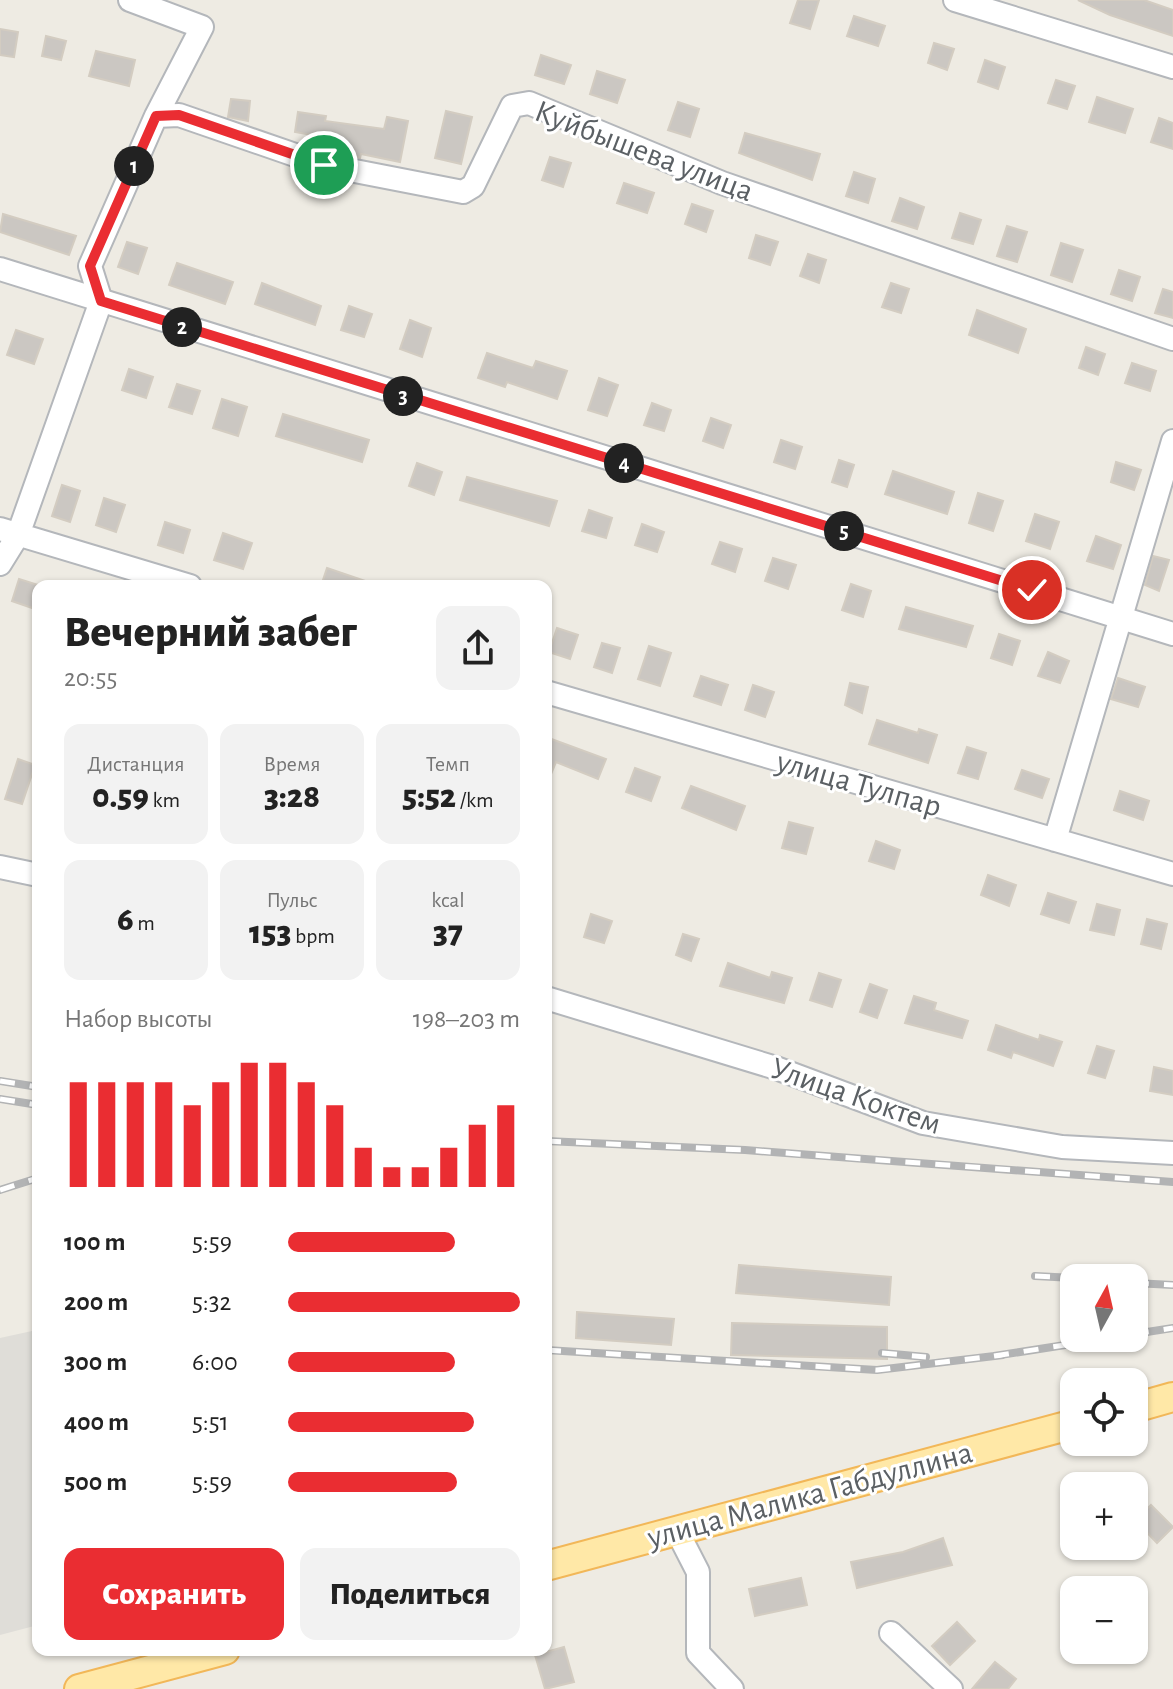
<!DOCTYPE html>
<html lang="ru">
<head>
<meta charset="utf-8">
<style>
	:root { --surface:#fff; --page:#f2f2f2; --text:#222; --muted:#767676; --accent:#ea2d32 }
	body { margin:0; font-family:"Alegreya Sans",sans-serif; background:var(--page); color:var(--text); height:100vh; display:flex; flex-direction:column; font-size:30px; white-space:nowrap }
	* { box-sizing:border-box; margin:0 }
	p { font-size:26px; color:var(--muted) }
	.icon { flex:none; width:44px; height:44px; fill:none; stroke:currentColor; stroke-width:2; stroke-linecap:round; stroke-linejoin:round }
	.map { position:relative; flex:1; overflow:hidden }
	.side { position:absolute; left:32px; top:580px; width:520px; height:1076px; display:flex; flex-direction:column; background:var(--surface); border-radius:16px; box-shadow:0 2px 6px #0004 }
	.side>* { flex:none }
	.needle { width:52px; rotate:8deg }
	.buttons { position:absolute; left:1060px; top:1264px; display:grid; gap:16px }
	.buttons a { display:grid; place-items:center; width:88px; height:88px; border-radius:16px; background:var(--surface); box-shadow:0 2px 6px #0004; font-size:40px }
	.pin { position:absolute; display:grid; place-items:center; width:68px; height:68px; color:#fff; margin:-34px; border:4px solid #fff; border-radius:50%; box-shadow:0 2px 8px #0007 }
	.km { position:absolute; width:40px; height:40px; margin:-20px; border-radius:50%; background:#222; color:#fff; font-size:22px; line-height:40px; text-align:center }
	.round { display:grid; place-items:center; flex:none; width:84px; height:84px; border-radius:16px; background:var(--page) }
	.headline { display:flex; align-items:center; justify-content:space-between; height:136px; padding:0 32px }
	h1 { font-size:44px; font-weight:800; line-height:60px }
	.figures { display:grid; grid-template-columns:repeat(3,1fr); gap:12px; height:136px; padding:8px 32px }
	.figures div { display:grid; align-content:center; border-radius:16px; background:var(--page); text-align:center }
	.figures b { font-size:34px; font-weight:800 }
	.figures small { font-size:22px; font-weight:400 }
	.figures p { font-size:22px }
	.chart { height:224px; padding:16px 32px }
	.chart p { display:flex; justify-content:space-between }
	.chart svg { width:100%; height:144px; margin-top:8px; stroke:var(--accent); stroke-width:6 }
	.primary-button { display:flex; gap:16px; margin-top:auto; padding:16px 32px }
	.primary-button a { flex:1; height:92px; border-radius:16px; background:var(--accent); color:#fff; font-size:32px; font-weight:800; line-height:92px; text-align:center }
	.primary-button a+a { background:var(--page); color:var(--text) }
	ul { padding:0 32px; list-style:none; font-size:26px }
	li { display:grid; grid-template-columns:128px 96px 1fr; align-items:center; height:60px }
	li i { height:20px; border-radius:10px; background:var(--accent) }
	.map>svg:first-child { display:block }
</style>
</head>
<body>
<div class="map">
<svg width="1173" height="1689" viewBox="0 0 1173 1689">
	<rect width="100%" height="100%" fill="#eeebe3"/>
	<path fill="#dfddd8" d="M 32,1331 L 38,1336 L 38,1625 L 0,1635 L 0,1338 Z"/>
	<path fill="#cbc7c2" stroke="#d3ccc1" stroke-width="2" d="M 798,0 L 819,0 L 810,29 L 790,23 Z
		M 1078,0 L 1144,0 L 1173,10 L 1173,36 L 1110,15 Z
		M 854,16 L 885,26 L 878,46 L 847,36 Z
		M 0,29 L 18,32 L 14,57 L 0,55 Z
		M 46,36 L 66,41 L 61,60 L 42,56 Z
		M 934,43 L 954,49 L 947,70 L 928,63 Z
		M 96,51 L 135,60 L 129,86 L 89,76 Z
		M 541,55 L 571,65 L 564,84 L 535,75 Z
		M 985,60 L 1005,67 L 998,89 L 978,82 Z
		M 597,71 L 625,80 L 617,103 L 590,94 Z
		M 1056,80 L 1075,86 L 1067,109 L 1048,103 Z
		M 1097,97 L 1133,109 L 1125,133 L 1089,122 Z
		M 231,99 L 250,101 L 248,121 L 228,117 Z
		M 678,102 L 699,109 L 690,137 L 668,130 Z
		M 446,111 L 472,117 L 461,164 L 435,158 Z
		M 298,112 L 326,116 L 325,121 L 384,129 L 387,117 L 408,121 L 400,162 L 361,154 L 360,158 L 326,146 L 329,138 L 295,132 Z
		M 1159,118 L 1173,123 L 1173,149 L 1151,142 Z
		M 745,133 L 820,154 L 812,180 L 739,153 Z
		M 550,157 L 571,163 L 563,187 L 542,180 Z
		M 854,172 L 875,179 L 868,203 L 846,196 Z
		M 624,183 L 654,193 L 647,213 L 617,203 Z
		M 900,198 L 924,207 L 917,229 L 892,221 Z
		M 692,204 L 713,211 L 706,232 L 685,224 Z
		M 960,213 L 981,220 L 973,244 L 952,238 Z
		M 3,214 L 76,236 L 69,255 L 0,232 Z
		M 1007,226 L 1027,232 L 1017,262 L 997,256 Z
		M 756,235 L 778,242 L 770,265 L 749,258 Z
		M 127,242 L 147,248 L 138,274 L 118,267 Z
		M 1061,243 L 1083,250 L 1072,282 L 1051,275 Z
		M 808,254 L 826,260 L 819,283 L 800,276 Z
		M 177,263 L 233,282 L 225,304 L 169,285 Z
		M 1119,270 L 1140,277 L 1132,301 L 1111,294 Z
		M 262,283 L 321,306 L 315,325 L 255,304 Z
		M 891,283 L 909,289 L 901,313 L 882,307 Z
		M 1163,289 L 1173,292 L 1173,318 L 1155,313 Z
		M 349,306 L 372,314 L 364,337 L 341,330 Z
		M 977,310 L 1026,329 L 1018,353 L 969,335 Z
		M 410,320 L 431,328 L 422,357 L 400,349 Z
		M 16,330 L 43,339 L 34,364 L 7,355 Z
		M 1086,347 L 1105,354 L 1098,375 L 1079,368 Z
		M 487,353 L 533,368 L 536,361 L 567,371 L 557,399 L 507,382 L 505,387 L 478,378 Z
		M 1132,363 L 1156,371 L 1150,391 L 1125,383 Z
		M 129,369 L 153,377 L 146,398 L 122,390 Z
		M 599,378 L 618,385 L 607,416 L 588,410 Z
		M 177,384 L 200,391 L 192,414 L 169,407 Z
		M 222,399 L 247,407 L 238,436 L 213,428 Z
		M 652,403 L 671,410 L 664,431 L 644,425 Z
		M 283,414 L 369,440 L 362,462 L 276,436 Z
		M 711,418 L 731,425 L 723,448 L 703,441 Z
		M 781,440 L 802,447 L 795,469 L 774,462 Z
		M 839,460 L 854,465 L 847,487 L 832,482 Z
		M 1116,462 L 1141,470 L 1134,490 L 1111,482 Z
		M 417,463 L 442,472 L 434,495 L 409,486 Z
		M 893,471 L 954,492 L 947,514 L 885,494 Z
		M 467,477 L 557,501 L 549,526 L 460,500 Z
		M 62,485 L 80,491 L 70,522 L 52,516 Z
		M 978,493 L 1003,501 L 993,531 L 969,523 Z
		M 104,498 L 125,505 L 116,532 L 96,525 Z
		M 589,510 L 612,518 L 606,538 L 582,531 Z
		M 1035,514 L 1059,522 L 1050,549 L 1026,541 Z
		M 165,522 L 190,530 L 183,553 L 158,545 Z
		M 642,524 L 664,532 L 657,552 L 635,545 Z
		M 223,533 L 252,543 L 243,569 L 214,560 Z
		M 1096,536 L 1121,545 L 1113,569 L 1087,561 Z
		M 720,542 L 742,549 L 735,572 L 712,564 Z
		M 1153,556 L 1169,560 L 1159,591 L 1145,585 Z
		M 773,558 L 796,565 L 788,589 L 765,581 Z
		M 327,568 L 374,584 L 374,586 L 321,586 Z
		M 19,579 L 38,585 L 38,610 L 12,601 Z
		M 851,584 L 871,591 L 863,617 L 842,610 Z
		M 906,607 L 973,626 L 966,647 L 899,629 Z
		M 557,628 L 578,635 L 570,659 L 549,652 Z
		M 999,634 L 1020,641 L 1012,665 L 991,658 Z
		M 602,643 L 620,648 L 612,673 L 594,667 Z
		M 649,646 L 671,653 L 660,686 L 638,679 Z
		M 1048,652 L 1069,661 L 1060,683 L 1038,676 Z
		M 701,676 L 728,685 L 721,705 L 694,696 Z
		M 1118,678 L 1145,687 L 1138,707 L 1111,699 Z
		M 850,683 L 868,687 L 862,713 L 845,705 Z
		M 753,685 L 774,692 L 765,717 L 745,710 Z
		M 877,720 L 918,733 L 919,729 L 937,735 L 928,763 L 869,744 Z
		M 546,737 L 606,759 L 598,779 L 556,762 L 546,786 Z
		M 967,747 L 986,753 L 978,779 L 958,773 Z
		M 18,759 L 35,765 L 22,804 L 5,799 Z
		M 635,768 L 660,777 L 651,801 L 626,792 Z
		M 1022,770 L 1049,779 L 1042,798 L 1015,789 Z
		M 691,786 L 745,806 L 736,830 L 682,808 Z
		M 1120,791 L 1149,801 L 1143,820 L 1114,810 Z
		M 789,822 L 813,828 L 806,854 L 782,848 Z
		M 876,841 L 900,850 L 894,869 L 869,861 Z
		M 988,875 L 1016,885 L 1009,906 L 981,895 Z
		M 1048,893 L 1076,902 L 1069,923 L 1041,914 Z
		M 1097,904 L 1120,910 L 1114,935 L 1090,930 Z
		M 591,914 L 612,921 L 604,943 L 584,937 Z
		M 1147,919 L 1167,924 L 1161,949 L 1141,944 Z
		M 683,934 L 699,939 L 691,961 L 676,955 Z
		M 728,963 L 770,978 L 772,972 L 792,978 L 784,1003 L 720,986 Z
		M 819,973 L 841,980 L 832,1007 L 810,1000 Z
		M 870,984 L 887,990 L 877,1018 L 860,1012 Z
		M 914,996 L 936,1003 L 934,1010 L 968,1021 L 962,1038 L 905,1023 Z
		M 996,1025 L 1039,1040 L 1040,1035 L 1062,1042 L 1053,1066 L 1013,1052 L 1011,1058 L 988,1050 Z
		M 1097,1046 L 1114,1051 L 1105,1078 L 1088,1073 Z
		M 1154,1067 L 1173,1071 L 1173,1095 L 1150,1091 Z
		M 739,1265 L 891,1277 L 889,1305 L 736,1293 Z
		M 577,1312 L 674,1319 L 671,1345 L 576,1338 Z
		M 732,1323 L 887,1327 L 887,1359 L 731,1355 Z
		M 1151,1505 L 1173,1527 L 1157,1543 L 1135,1520 Z
		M 943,1538 L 952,1565 L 857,1588 L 851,1562 L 903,1552 Z
		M 801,1578 L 807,1605 L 755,1616 L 749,1589 Z
		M 957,1622 L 975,1641 L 950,1665 L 932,1646 Z
		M 564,1647 L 574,1682 L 545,1689 L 535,1655 Z
		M 995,1662 L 1016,1679 L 1008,1689 L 972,1689 Z"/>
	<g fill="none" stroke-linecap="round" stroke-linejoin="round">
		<defs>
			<path id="minor" d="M 955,0 L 1173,67
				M 156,116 L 179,115 L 324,165 L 463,192 L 473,186 L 512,106 L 529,103 L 722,183 L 1173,339
				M 0,269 L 1173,634
				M 0,529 L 190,586
				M 0,564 L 18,535 L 101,301 L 90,266 L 156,116 L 202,27 L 130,0
				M 546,692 L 1173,874
				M 1055,840 L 1173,441
				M 0,867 L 38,875
				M 546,998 L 776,1068 L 923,1123 L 1062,1147 L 1173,1153
				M 677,1531 L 698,1572 L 698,1653 L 732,1689
				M 891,1633 L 951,1689"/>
			<path id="major" d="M 1134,1408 L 1173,1397
				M 546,1566 L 1074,1424
				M 79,1689 L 225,1650"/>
		</defs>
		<use href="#minor" stroke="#b4b7bb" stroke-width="26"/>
		<use href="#major" stroke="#f2b758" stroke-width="32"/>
		<use href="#minor" stroke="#fff" stroke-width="22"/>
		<use href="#major" stroke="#ffe8a7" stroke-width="28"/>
		<defs>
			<path id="rail" d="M 0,1081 L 38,1087
				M 0,1099 L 38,1105
				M 546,1141 L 745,1150 L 1173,1182
				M 0,1190 L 38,1178
				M 1035,1276 L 1074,1278
				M 1134,1283 L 1173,1285
				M 1134,1334 L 1173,1328
				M 546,1350 L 877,1370 L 1003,1355
				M 882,1353 L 926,1357
				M 994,1356 L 1110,1338"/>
		</defs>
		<use href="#rail" stroke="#b2b3b4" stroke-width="8"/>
		<use href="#rail" stroke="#fff" stroke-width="5" stroke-dasharray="15" stroke-linecap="butt"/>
	</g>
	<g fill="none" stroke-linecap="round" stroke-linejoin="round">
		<defs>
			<path id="route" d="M 324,165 L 179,115 L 156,116 L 90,266 L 101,301 L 1032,590"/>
		</defs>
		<use href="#route" stroke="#fff" stroke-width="16"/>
		<use href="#route" stroke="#ea2d32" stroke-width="10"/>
	</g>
	<g text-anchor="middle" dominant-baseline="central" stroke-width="6" stroke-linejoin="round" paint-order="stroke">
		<g font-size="32" fill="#5b6064" stroke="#fff">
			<text transform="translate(644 151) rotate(21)">Куйбышева улица</text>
			<text transform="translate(859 784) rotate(16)">улица Тулпар</text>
			<text transform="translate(856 1096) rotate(19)">Улица Коктем</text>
			<text transform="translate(810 1495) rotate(-15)">улица Малика Габдуллина</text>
		</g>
	</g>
</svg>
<div class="buttons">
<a><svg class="needle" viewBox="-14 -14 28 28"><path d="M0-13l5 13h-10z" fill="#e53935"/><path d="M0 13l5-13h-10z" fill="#767676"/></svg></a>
<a><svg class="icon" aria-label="locate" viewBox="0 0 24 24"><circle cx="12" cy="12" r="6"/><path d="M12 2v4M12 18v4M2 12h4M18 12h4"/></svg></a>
<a>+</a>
<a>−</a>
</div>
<div class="pin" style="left:324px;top:165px;background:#1e9e55"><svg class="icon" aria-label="arrive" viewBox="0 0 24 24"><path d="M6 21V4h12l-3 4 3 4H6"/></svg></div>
<div class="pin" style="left:1032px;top:590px;background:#d93025"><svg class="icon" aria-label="check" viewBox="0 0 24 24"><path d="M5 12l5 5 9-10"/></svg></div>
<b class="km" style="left:134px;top:166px">1</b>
<b class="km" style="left:182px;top:327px">2</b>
<b class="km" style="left:403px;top:396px">3</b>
<b class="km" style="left:624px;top:463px">4</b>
<b class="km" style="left:844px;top:531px">5</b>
<section class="side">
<div class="headline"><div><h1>Вечерний забег</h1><p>20:55</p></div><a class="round"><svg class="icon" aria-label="share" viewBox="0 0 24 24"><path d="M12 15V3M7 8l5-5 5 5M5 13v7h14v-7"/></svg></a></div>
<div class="figures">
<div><p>Дистанция</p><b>0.59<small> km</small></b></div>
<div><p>Время</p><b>3:28</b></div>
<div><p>Темп</p><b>5:52<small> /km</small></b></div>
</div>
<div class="figures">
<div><b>6<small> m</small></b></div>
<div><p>Пульс</p><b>153<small> bpm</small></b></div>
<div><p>kcal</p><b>37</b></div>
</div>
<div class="chart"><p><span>Набор высоты</span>198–203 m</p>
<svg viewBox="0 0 160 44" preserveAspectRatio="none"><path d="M5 44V12M15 44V12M25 44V12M35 44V12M45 44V19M55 44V12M65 44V6M75 44V6M85 44V12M95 44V19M105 44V32M115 44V38M125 44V38M135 44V32M145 44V25M155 44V19"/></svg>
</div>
<ul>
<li><b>100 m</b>5:59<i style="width:72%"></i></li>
<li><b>200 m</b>5:32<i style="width:100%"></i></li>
<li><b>300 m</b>6:00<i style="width:72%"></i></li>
<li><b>400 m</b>5:51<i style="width:80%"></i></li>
<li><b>500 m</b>5:59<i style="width:73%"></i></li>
</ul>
<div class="primary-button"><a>Сохранить</a><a>Поделиться</a></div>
</section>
</div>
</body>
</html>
